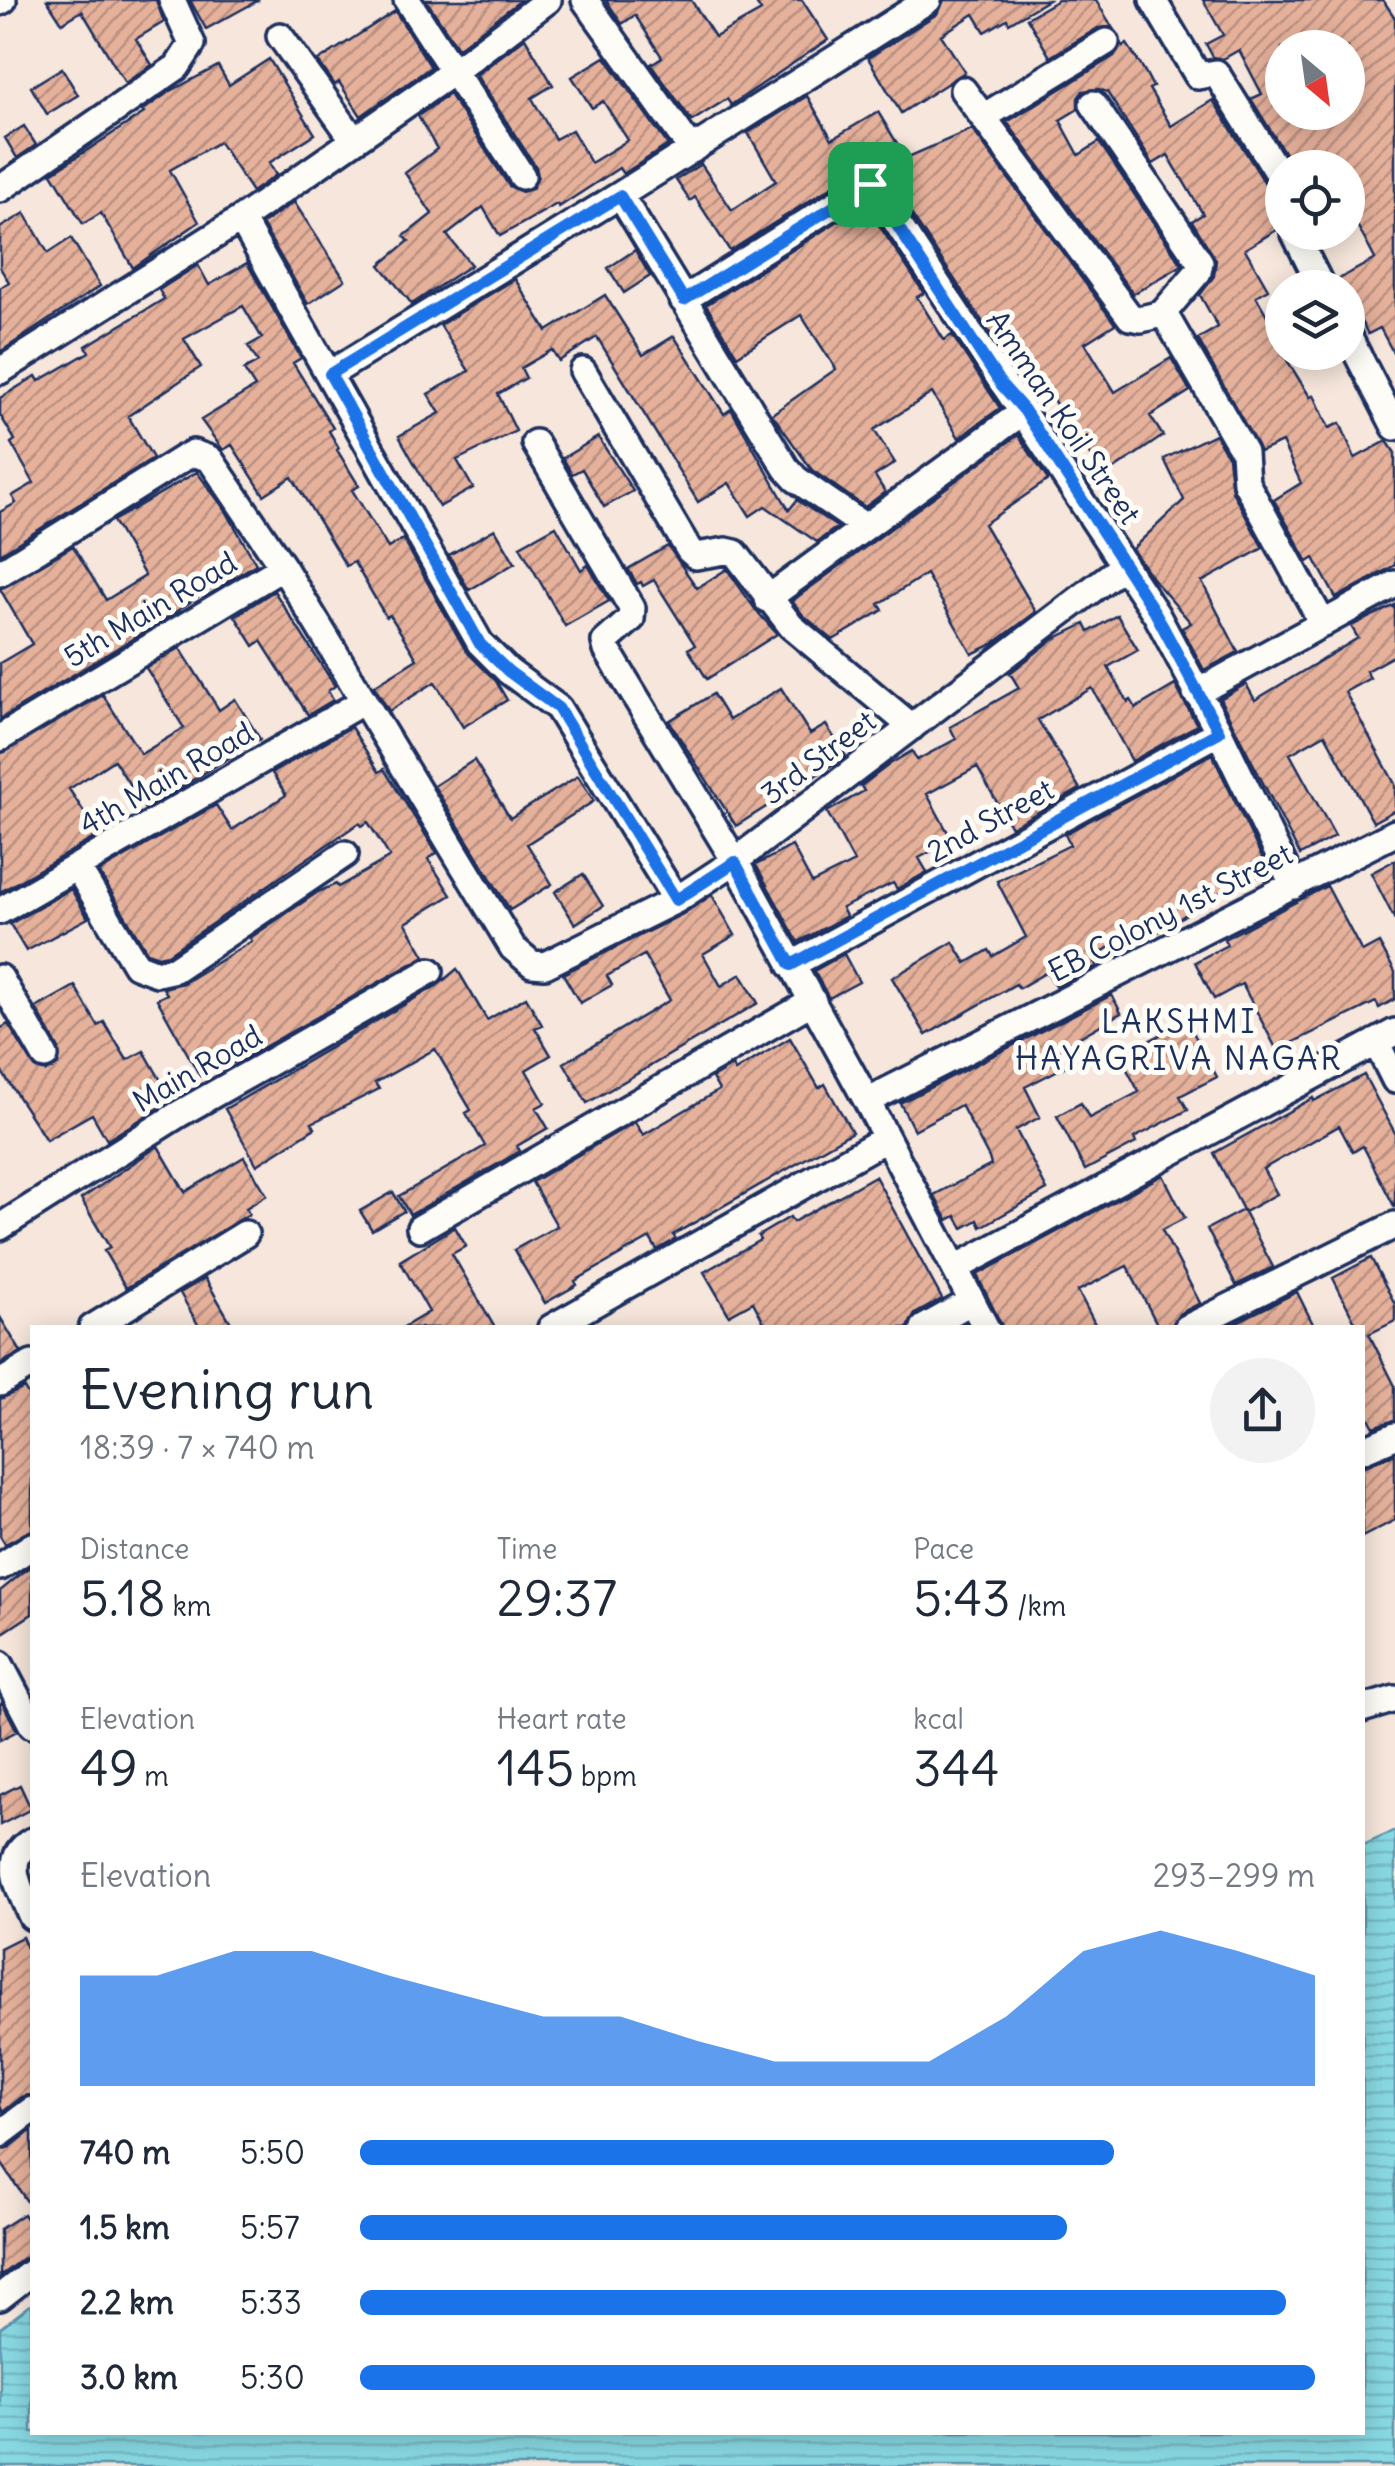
<!DOCTYPE html>
<html lang="en">
<head>
<meta charset="utf-8">
<style>
	:root { --surface:#fff; --page:#f2f2f3; --text:#1f2937; --muted:#747a83; --accent:#1a73e8 }
	body { margin:0; font-family:Delius,sans-serif; background:var(--page); color:var(--text); height:100vh; display:flex; flex-direction:column; font-size:38px; white-space:nowrap }
	* { box-sizing:border-box; margin:0 }
	p { font-size:32px; color:var(--muted) }
	.icon { flex:none; width:55px; height:55px; fill:none; stroke:currentColor; stroke-width:2; stroke-linecap:round; stroke-linejoin:round }
	.map { position:relative; flex:1; overflow:hidden }
	.panel { position:absolute; left:30px; top:1325px; width:1335px; height:1110px; display:flex; flex-direction:column; background:var(--surface); border-radius:0px; box-shadow:0 5px 25px #0003 }
	.panel>* { flex:none }
	.needle { width:65px; rotate:151deg }
	.fabs { position:absolute; left:1265px; top:30px; display:grid; gap:20px }
	.fabs a { display:grid; place-items:center; width:100px; height:100px; border-radius:50%; background:var(--surface); box-shadow:0 5px 25px #0003; font-size:50px }
	.pin { position:absolute; display:grid; place-items:center; width:85px; height:85px; color:#fff; margin:-42px; border-radius:20px; box-shadow:0 5px 15px #0006 }
	.round { display:grid; place-items:center; flex:none; width:105px; height:105px; border-radius:52px; background:var(--page) }
	.headline { display:flex; align-items:center; justify-content:space-between; height:170px; padding:0 50px }
	h1 { font-size:55px; font-weight:600; line-height:75px }
	.stats { display:grid; grid-template-columns:repeat(3,1fr); gap:15px; height:170px; padding:10px 50px }
	.stats div { display:grid; align-content:center }
	.stats b { font-size:50px; font-weight:600 }
	.stats small { font-size:28px; font-weight:400 }
	.stats p { font-size:28px }
	.chart { height:280px; padding:20px 50px }
	.chart p { display:flex; justify-content:space-between }
	.chart svg { width:100%; height:180px; margin-top:10px; fill:var(--accent); opacity:.7 }
	ul { padding:0 50px; list-style:none; font-size:32px }
	li { display:grid; grid-template-columns:160px 120px 1fr; align-items:center; height:75px }
	li i { height:25px; border-radius:12px; background:var(--accent) }
	.map>svg:first-child { display:block }
</style>
</head>
<body>
<div class="map">
<svg width="1395" height="2466" viewBox="0 0 1395 2466">
	<defs>
		<pattern id="water-rules" width="6" height="5" patternUnits="userSpaceOnUse" patternTransform="scale(2.5)"><rect width="6" height="5" fill="#88d8e2"/><path d="M0 2.5h6" fill="none" stroke="#75bac4"/></pattern>
		<pattern id="building-hatch" width="6" height="6" patternUnits="userSpaceOnUse" patternTransform="scale(2.5)"><rect width="6" height="6" fill="#e6b19b"/><path d="M-1 1l2-2M0 6l6-6M5 7l2-2" fill="none" stroke="#ba9082"/></pattern>
	</defs>
	<rect width="100%" height="100%" fill="#f6e6db"/>
	<filter id="ink" filterUnits="userSpaceOnUse"><feTurbulence type="fractalNoise" baseFrequency=".01" numOctaves="2"/><feDisplacementMap in="SourceGraphic" scale="20" xChannelSelector="R" yChannelSelector="G"/><feConvolveMatrix kernelMatrix="1 2 1 2 8 2 1 2 1" color-interpolation-filters="sRGB"/></filter>
	<g filter="url(#ink)">
		<path fill="url(#water-rules)" stroke="#5c94ad" stroke-width="2.5" d="M 1395,1831 L 1395,2466 L 0,2466 L 0,2328 L 32,2304 L 32,2432 L 1362,2432 L 1363,1845 Z"/>
		<path fill="url(#building-hatch)" stroke="#1b2f5e" stroke-width="2.5" fill-rule="evenodd" d="M 47,0 L 156,0 L 164,22 L 136,39 L 152,65 L 125,83 L 82,11 L 62,23 Z
			M 190,0 L 259,0 L 206,29 Z
			M 426,0 L 521,0 L 458,48 Z
			M 606,0 L 691,0 L 715,37 L 761,11 L 754,0 L 802,0 L 828,40 L 731,105 L 727,99 L 692,121 L 651,64 L 662,57 L 635,15 L 622,24 Z
			M 944,0 L 1048,0 L 1009,23 L 1007,19 L 985,32 L 974,14 L 941,35 L 965,72 L 901,113 L 868,58 L 937,14 Z
			M 1058,0 L 1096,0 L 1112,27 L 1098,28 L 1050,57 L 1027,18 Z
			M 1203,0 L 1383,0 L 1395,18 L 1395,356 L 1380,328 L 1368,334 L 1348,298 L 1348,288 L 1342,288 L 1337,280 L 1375,259 L 1348,208 L 1348,168 L 1294,168 L 1251,99 L 1262,94 L 1239,50 L 1223,59 L 1213,57 L 1206,44 L 1223,35 ZM 1282,48 L 1348,48 L 1348,112 L 1282,112 Z
			M 395,11 L 431,67 L 361,116 L 339,82 L 335,85 L 318,61 Z
			M 525,38 L 553,85 L 532,98 L 555,139 L 572,130 L 591,163 L 628,140 L 603,101 L 592,108 L 572,77 L 605,57 L 668,145 L 623,174 L 619,168 L 559,207 L 557,204 L 500,236 L 483,207 L 447,235 L 471,265 L 412,304 L 380,265 L 409,241 L 404,236 L 432,214 L 405,173 L 437,149 L 418,116 L 449,94 L 509,186 L 522,192 L 532,189 L 538,176 L 536,167 L 476,75 Z
			M 1122,44 L 1123,47 L 1127,44 L 1144,70 L 1153,87 L 1149,89 L 1171,126 L 1213,100 L 1268,188 L 1282,195 L 1282,221 L 1278,229 L 1245,249 L 1268,289 L 1256,296 L 1282,342 L 1282,352 L 1310,397 L 1314,395 L 1329,428 L 1340,423 L 1355,458 L 1387,441 L 1395,453 L 1395,565 L 1336,598 L 1314,558 L 1308,562 L 1274,500 L 1301,483 L 1282,442 L 1260,452 L 1198,339 L 1218,327 L 1200,295 L 1214,276 L 1216,260 L 1192,221 L 1203,214 L 1168,155 L 1153,164 L 1107,92 L 1099,89 L 1083,91 L 1078,98 L 1078,109 L 1060,120 L 1079,155 L 1099,142 L 1182,265 L 1133,294 L 1007,122 L 1114,56 Z
			M 269,59 L 315,134 L 269,163 L 276,175 L 252,192 L 219,142 L 170,170 L 199,222 L 133,268 L 101,213 L 83,224 L 52,173 L 144,113 L 142,111 L 169,92 L 218,66 L 229,85 Z
			M 62,68 L 78,95 L 47,114 L 31,87 Z
			M 807,96 L 832,139 L 878,112 L 906,158 L 972,129 L 1115,324 L 1085,343 L 1115,392 L 1171,358 L 1190,391 L 1150,416 L 1163,436 L 1104,476 L 1013,340 L 1000,348 L 888,179 L 875,169 L 855,172 L 730,251 L 695,197 L 690,201 L 676,180 L 701,164 L 732,210 L 776,181 L 748,133 Z
			M 24,126 L 36,145 L 17,158 L 5,138 Z
			M 294,202 L 345,280 L 308,304 L 262,224 Z
			M 865,204 L 924,293 L 917,297 L 944,340 L 952,335 L 1000,408 L 959,438 L 932,393 L 874,430 L 895,463 L 875,476 L 885,492 L 865,507 L 812,470 L 772,414 L 836,369 L 801,315 L 737,356 L 706,305 Z
			M 25,213 L 48,253 L 71,238 L 100,286 L 0,352 L 0,288 L 9,282 L 0,268 L 0,228 Z
			M 635,250 L 650,276 L 624,293 L 608,268 Z
			M 247,263 L 301,358 L 293,363 L 333,428 L 329,431 L 339,448 L 337,450 L 359,486 L 352,490 L 388,548 L 403,539 L 466,651 L 496,681 L 507,700 L 463,727 L 435,682 L 389,711 L 374,686 L 417,659 L 390,615 L 386,617 L 354,562 L 346,566 L 292,477 L 264,495 L 232,445 L 223,450 L 201,420 L 255,387 L 244,370 L 258,362 L 248,346 L 262,338 L 243,306 L 184,339 L 201,367 L 128,416 L 153,458 L 0,554 L 0,512 L 16,503 L 12,496 L 34,483 L 11,443 L 15,440 L 0,415 L 0,398 L 36,376 L 39,381 L 89,352 L 86,346 L 164,299 L 159,290 L 198,265 L 209,285 Z
			M 515,279 L 547,331 L 605,295 L 643,355 L 674,336 L 724,414 L 731,409 L 789,510 L 797,500 L 837,527 L 817,542 L 765,506 L 750,516 L 729,483 L 698,502 L 597,337 L 559,361 L 552,350 L 521,368 L 526,378 L 498,394 L 516,431 L 457,460 L 473,488 L 439,507 L 399,436 L 440,413 L 428,394 L 469,371 L 440,325 Z
			M 1215,434 L 1228,457 L 1232,491 L 1263,548 L 1202,582 L 1238,652 L 1204,670 L 1182,628 L 1191,623 L 1152,578 L 1132,549 L 1184,500 L 1164,459 Z
			M 1018,435 L 1048,480 L 984,524 L 1036,612 L 993,644 L 972,654 L 926,574 L 879,604 L 883,610 L 833,640 L 803,615 L 792,601 Z
			M 598,437 L 633,491 L 604,507 L 582,469 L 572,474 L 563,458 Z
			M 197,472 L 226,511 L 256,564 L 222,585 L 220,582 L 162,621 L 0,719 L 0,663 L 32,644 L 0,589 L 73,546 L 106,600 L 145,576 L 113,521 Z
			M 556,526 L 581,570 L 588,565 L 609,601 L 565,626 L 520,546 Z
			M 495,529 L 515,563 L 469,590 L 449,555 Z
			M 668,546 L 697,588 L 727,569 L 755,609 L 777,634 L 707,679 L 688,649 L 695,645 L 654,580 L 643,586 L 641,582 L 637,584 L 628,569 Z
			M 274,591 L 335,686 L 328,691 L 333,700 L 308,715 L 261,641 L 254,646 L 235,616 Z
			M 1395,605 L 1395,655 L 1366,671 L 1370,678 L 1345,692 L 1395,784 L 1395,810 L 1373,822 L 1325,734 L 1290,754 L 1335,836 L 1300,855 L 1220,699 L 1246,684 L 1255,700 L 1358,638 L 1351,626 Z
			M 1117,615 L 1138,650 L 1108,667 L 1128,702 L 1131,700 L 1136,708 L 1175,685 L 1197,725 L 1132,761 L 1092,688 L 1038,720 L 1080,789 L 1011,827 L 977,767 L 927,794 L 952,840 L 919,858 L 927,872 L 897,889 L 893,883 L 842,908 L 846,916 L 798,942 L 756,865 L 792,846 L 812,883 L 854,862 L 827,812 L 864,791 L 861,786 L 890,764 L 912,751 L 917,760 L 956,739 L 950,727 L 1019,688 L 1010,673 L 1052,640 L 1085,624 L 1089,632 Z
			M 180,648 L 219,710 L 235,699 L 260,739 L 145,809 L 114,760 L 69,789 L 99,835 L 0,892 L 0,754 L 103,695 L 141,754 L 184,728 L 146,668 Z
			M 781,688 L 810,734 L 826,725 L 846,756 L 736,826 L 669,721 L 713,694 L 729,720 Z
			M 351,727 L 379,772 L 384,769 L 437,853 L 428,859 L 451,895 L 406,923 L 425,956 L 243,1059 L 233,1063 L 230,1059 L 200,1076 L 157,999 L 167,994 L 163,988 L 183,983 L 252,941 L 250,938 L 318,892 L 336,884 L 338,887 L 390,857 L 368,822 L 362,826 L 359,823 L 168,954 L 158,956 L 147,952 L 99,872 L 216,805 L 232,830 L 286,795 L 272,773 Z
			M 1212,754 L 1268,870 L 1242,885 L 1240,880 L 1158,932 L 1151,920 L 1093,958 L 1097,966 L 1056,987 L 1047,972 L 1019,988 L 1016,984 L 926,1035 L 892,978 L 953,942 L 966,963 L 989,950 L 993,956 L 1026,937 L 997,881 L 1070,845 L 1065,834 Z
			M 474,760 L 510,818 L 578,776 L 594,801 L 527,844 L 552,884 L 510,910 L 434,786 Z
			M 1395,860 L 1395,920 L 1371,873 Z
			M 583,874 L 603,906 L 575,924 L 555,892 Z
			M 1327,886 L 1362,952 L 1379,943 L 1395,972 L 1395,999 L 1379,1008 L 1376,1002 L 1277,1050 L 1242,984 L 1214,999 L 1195,962 L 1227,945 L 1224,939 Z
			M 71,889 L 88,918 L 26,951 L 10,924 Z
			M 712,895 L 735,935 L 703,954 L 721,986 L 741,974 L 758,1003 L 587,1103 L 564,1063 L 670,1000 L 644,955 L 607,976 L 612,985 L 580,1003 L 563,974 L 683,914 Z
			M 844,954 L 859,982 L 829,998 L 814,971 Z
			M 457,969 L 487,1020 L 526,997 L 542,1025 L 535,1028 L 551,1055 L 526,1070 L 545,1103 L 536,1108 L 548,1128 L 517,1146 L 520,1151 L 410,1215 L 399,1196 L 485,1146 L 466,1113 L 471,1110 L 435,1049 L 375,1083 L 379,1089 L 312,1123 L 315,1128 L 257,1165 L 225,1109 L 438,985 Z
			M 75,986 L 98,1026 L 104,1022 L 127,1060 L 144,1051 L 172,1100 L 107,1140 L 92,1114 L 46,1140 L 0,1069 L 0,1029 L 8,1024 L 36,1069 L 46,1072 L 58,1065 L 59,1049 L 36,1008 Z
			M 1112,995 L 1121,1013 L 1056,1051 L 1064,1067 L 1025,1087 L 1040,1117 L 1016,1130 L 1047,1190 L 981,1227 L 978,1220 L 963,1228 L 956,1216 L 948,1220 L 934,1195 L 991,1165 L 989,1158 L 961,1105 L 914,1130 L 900,1103 Z
			M 1187,1021 L 1217,1077 L 1180,1096 L 1188,1110 L 1134,1138 L 1136,1143 L 1085,1170 L 1057,1116 L 1081,1103 L 1089,1118 L 1139,1092 L 1120,1056 Z
			M 790,1038 L 819,1088 L 825,1084 L 852,1132 L 673,1235 L 676,1239 L 657,1250 L 650,1238 L 575,1281 L 577,1285 L 545,1303 L 514,1250 L 557,1226 L 532,1182 L 635,1122 L 643,1135 L 719,1090 L 712,1078 L 732,1066 L 735,1071 Z
			M 1364,1075 L 1395,1133 L 1395,1208 L 1363,1146 L 1353,1152 L 1339,1126 L 1263,1169 L 1277,1194 L 1244,1212 L 1214,1153 L 1313,1098 L 1314,1101 Z
			M 158,1146 L 185,1192 L 244,1157 L 267,1195 L 246,1208 L 249,1214 L 126,1288 L 104,1251 L 110,1248 L 81,1199 Z
			M 1163,1175 L 1185,1218 L 1162,1230 L 1200,1303 L 1179,1314 L 1171,1328 L 1159,1328 L 1127,1266 L 1078,1291 L 1097,1328 L 1003,1328 L 977,1275 Z
			M 875,1176 L 942,1299 L 915,1314 L 908,1328 L 767,1328 L 753,1302 L 729,1315 L 704,1272 L 760,1240 L 758,1236 L 790,1217 L 793,1222 Z
			M 393,1192 L 404,1211 L 372,1230 L 360,1211 Z
			M 1243,1210 L 1273,1267 L 1236,1285 L 1207,1229 Z
			M 455,1227 L 466,1246 L 452,1254 L 495,1328 L 402,1328 L 429,1312 L 400,1261 Z
			M 1371,1258 L 1395,1304 L 1395,1321 L 1369,1334 L 1395,1386 L 1395,1420 L 1374,1427 L 1362,1406 L 1362,1328 L 1358,1328 L 1333,1278 Z
			M 205,1278 L 234,1328 L 200,1328 L 180,1293 Z
			M 1297,1292 L 1315,1328 L 1225,1328 Z
			M 0,1317 L 21,1352 L 0,1364 Z
			M 24,1388 L 32,1402 L 32,1530 L 5,1544 L 0,1536 L 0,1399 Z
			M 1395,1454 L 1395,1520 L 1362,1537 L 1362,1467 Z
			M 32,1565 L 32,1614 L 0,1635 L 0,1591 Z
			M 2,1702 L 17,1731 L 0,1740 L 0,1704 Z
			M 20,1785 L 31,1809 L 0,1825 L 0,1795 Z
			M 22,1937 L 32,1959 L 32,2094 L 22,2097 L 3,2112 L 0,2106 L 0,1948 Z
			M 32,2130 L 32,2209 L 0,2161 L 0,2150 L 10,2147 Z
			M 23,2214 L 32,2228 L 32,2256 L 22,2259 L 0,2276 L 0,2229 Z"/>
		<g fill="none" stroke-linecap="round" stroke-linejoin="round">
			<defs>
				<path id="minor" d="M 407,0 L 522,176
					M 585,0 L 692,150
					M 1153,0 L 1198,76 L 1216,73 L 1282,179
					M 0,2 L 3,0
					M 280,36 L 354,140
					M 963,90 L 1130,317 L 1141,319 L 1162,314 L 1166,317 L 1244,452 L 1246,483 L 1323,624
					M 1093,104 L 1200,262 L 1198,272 L 1162,314
					M 985,116 L 1106,42
					M 0,189 L 177,67 L 192,44 L 172,0
					M 620,195 L 786,468 L 796,479 L 864,526
					M 241,219 L 480,643 L 508,671 L 558,708 L 676,900
					M 1294,232 L 1322,288
					M 683,300 L 864,186 L 870,185 L 874,188 L 1156,614 L 1219,732 L 1294,886
					M 1348,336 L 1395,427
					M 0,371 L 241,219 L 454,71 L 548,0
					M 583,371 L 689,550 L 696,556 L 726,551 L 735,553 L 791,626 L 912,727
					M 330,374 L 620,195 L 928,0
					M 535,443 L 632,608 L 631,619 L 605,642 L 607,650 L 735,861 L 867,1101 L 986,1328
					M 0,573 L 182,459 L 193,453 L 210,459 L 283,567 L 513,948 L 532,964 L 545,965 L 676,900 L 735,861 L 1123,566
					M 767,599 L 1024,411
					M 1196,693 L 1395,584
					M 0,738 L 283,567
					M 77,867 L 136,965 L 157,973 L 175,969 L 345,854
					M 0,911 L 364,701
					M 791,965 L 1219,732
					M 0,978 L 45,1056
					M 1376,1042 L 1395,1080
					M 867,1101 L 1395,833
					M 0,1227 L 179,1114 L 430,971
					M 420,1228 L 813,1001
					M 956,1268 L 1395,1032
					M 92,1328 L 245,1234
					M 551,1328 L 885,1139
					M 924,1328 L 972,1301
					M 1187,1328 L 1395,1225
					M 0,1383 L 32,1364
					M 1362,1450 L 1395,1436
					M 0,1567 L 32,1546
					M 0,1664 L 32,1725
					M 1362,1709 L 1395,1699
					M 32,1841 C 0,1859 21,1891 32,1917
					M 0,2134 L 32,2110
					M 0,2297 L 32,2272"/>
			</defs>
			<use href="#minor" stroke="#1b2f5e" stroke-width="32"/>
			<use href="#minor" stroke="#fdfcf7" stroke-width="25"/>
		</g>
	</g>
	<g fill="none" stroke-linecap="round" stroke-linejoin="round" filter="url(#ink)">
		<defs>
			<path id="route" d="M 870,184 L 1000,383 L 1024,410 L 1156,614 L 1219,732 L 791,965 L 735,862 L 676,900 L 558,708 L 508,671 L 480,644 L 330,374 L 620,196 L 684,300 Z"/>
		</defs>
		<use href="#route" stroke="#fff" stroke-width="20"/>
		<use href="#route" stroke="#1a73e8" stroke-width="12"/>
	</g>
	<g text-anchor="middle" dominant-baseline="central" stroke-width="10" stroke-linejoin="round" paint-order="stroke">
		<g font-size="30" fill="#1b2f5e" stroke="#fdfcf7">
			<text transform="translate(1064 417) rotate(56)">Amman Koil Street</text>
			<text transform="translate(150 609) rotate(-31)">5th Main Road</text>
			<text transform="translate(818 757) rotate(-37)">3rd Street</text>
			<text transform="translate(166 778) rotate(-30)">4th Main Road</text>
			<text transform="translate(990 820) rotate(-29)">2nd Street</text>
			<text transform="translate(1170 912) rotate(-27)">EB Colony 1st Street</text>
			<text transform="translate(197 1068) rotate(-30)">Main Road</text>
		</g>
		<g font-size="32" letter-spacing="2.5" fill="#1b2f5e" stroke="#fdfcf7">
			<text x="1179" y="1021">LAKSHMI<tspan x="1179" dy="37">HAYAGRIVA NAGAR</tspan></text>
		</g>
	</g>
</svg>
<div class="fabs">
<a><svg class="needle" viewBox="-14 -14 28 28"><path d="M0-13l5 13h-10z" fill="#e53935"/><path d="M0 13l5-13h-10z" fill="#747a83"/></svg></a>
<a><svg class="icon" aria-label="locate" viewBox="0 0 24 24"><circle cx="12" cy="12" r="6"/><path d="M12 2v4M12 18v4M2 12h4M18 12h4"/></svg></a>
<a><svg class="icon" aria-label="layers" viewBox="0 0 24 24"><path d="M12 4l9 5-9 5-9-5zM3 14l9 5 9-5"/></svg></a>
</div>
<div class="pin" style="left:870px;top:184px;background:#1e9e55"><svg class="icon" aria-label="arrive" viewBox="0 0 24 24"><path d="M6 21V4h12l-3 4 3 4H6"/></svg></div>
<section class="panel">
<div class="headline"><div><h1>Evening run</h1><p>18:39 · 7 × 740 m</p></div><a class="round"><svg class="icon" aria-label="share" viewBox="0 0 24 24"><path d="M12 15V3M7 8l5-5 5 5M5 13v7h14v-7"/></svg></a></div>
<div class="stats">
<div><p>Distance</p><b>5.18<small> km</small></b></div>
<div><p>Time</p><b>29:37</b></div>
<div><p>Pace</p><b>5:43<small> /km</small></b></div>
</div>
<div class="stats">
<div><p>Elevation</p><b>49<small> m</small></b></div>
<div><p>Heart rate</p><b>145<small> bpm</small></b></div>
<div><p>kcal</p><b>344</b></div>
</div>
<div class="chart"><p><span>Elevation</span>293–299 m</p>
<svg viewBox="0 0 160 44" preserveAspectRatio="none"><path d="M0 44V17L10 17L20 11L30 11L40 17L50 22L60 27L70 27L80 33L90 38L100 38L110 38L120 27L130 11L140 6L150 11L160 17V44z"/></svg>
</div>
<ul>
<li><b>740 m</b>5:50<i style="width:79%"></i></li>
<li><b>1.5 km</b>5:57<i style="width:74%"></i></li>
<li><b>2.2 km</b>5:33<i style="width:97%"></i></li>
<li><b>3.0 km</b>5:30<i style="width:100%"></i></li>
</ul>
</section>
</div>
</body>
</html>
